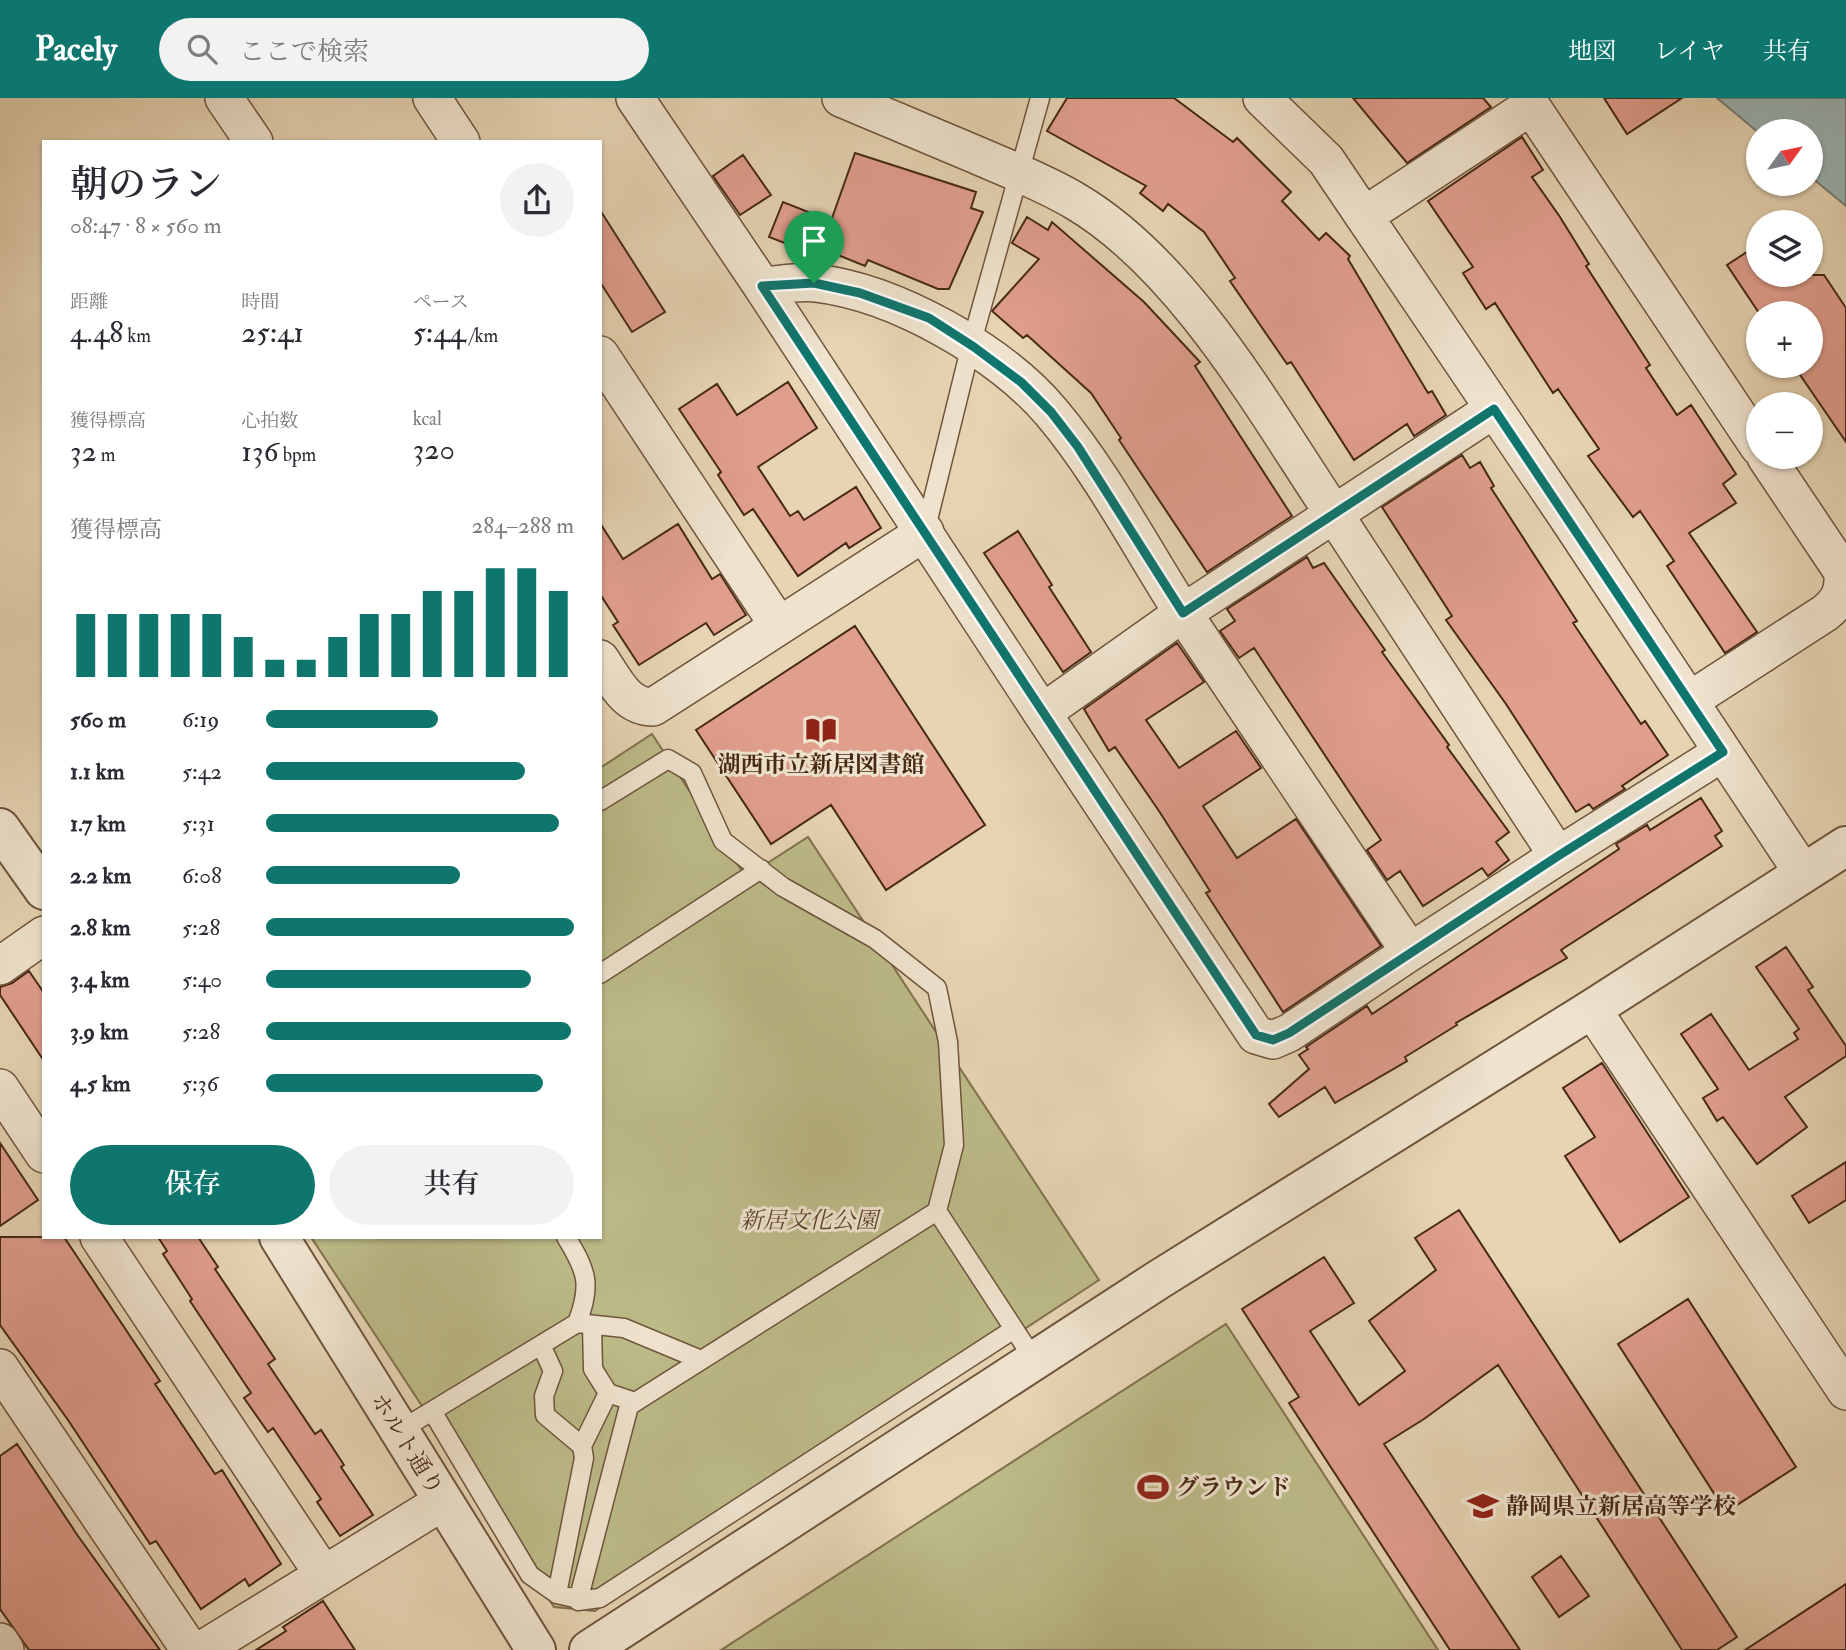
<!DOCTYPE html>
<html lang="ja">
<head>
<meta charset="utf-8">
<style>
	:root { --surface:#fff; --page:#f2f2f3; --text:#2b2b33; --muted:#7c7c81; --accent:#0f766e }
	body { margin:0; font-family:"IM FELL Double Pica","Noto Serif JP",serif; background:var(--page); color:var(--text); height:100vh; display:flex; flex-direction:column; font-size:26px; white-space:nowrap }
	* { box-sizing:border-box; margin:0 }
	p { font-size:23px; color:var(--muted) }
	.icon { flex:none; width:38px; height:38px; fill:none; stroke:currentColor; stroke-width:2; stroke-linecap:round; stroke-linejoin:round }
	.map { position:relative; flex:1; overflow:hidden }
	.side { position:absolute; left:42px; top:42px; width:560px; height:1099px; display:flex; flex-direction:column; background:var(--surface); border-radius:0px; box-shadow:0 2px 5px #0004 }
	.side>* { flex:none }
	.needle { width:46px; rotate:57deg }
	.controls { position:absolute; left:1746px; top:21px; display:grid; gap:14px }
	.controls a { display:grid; place-items:center; width:77px; height:77px; border-radius:50%; background:var(--surface); box-shadow:0 2px 5px #0004; font-size:35px }
	.pin { position:absolute; display:grid; place-items:center; width:60px; height:60px; color:#fff; margin:-72px -30px; border-radius:50% 50% 50% 0; rotate:-45deg; box-shadow:0 0 7px #0007 }
	.pin .icon { rotate:45deg }
	.round { display:grid; place-items:center; flex:none; width:74px; height:74px; border-radius:37px; background:var(--page) }
	.head { display:flex; align-items:center; justify-content:space-between; height:119px; padding:0 28px }
	h1 { font-size:38px; font-weight:600; line-height:52px }
	.figures { display:grid; grid-template-columns:repeat(3,1fr); gap:10px; height:119px; padding:7px 28px }
	.figures div { display:grid; align-content:center }
	.figures b { font-size:30px; font-weight:600 }
	.figures small { font-size:19px; font-weight:400 }
	.figures p { font-size:19px }
	.chart { height:196px; padding:14px 28px }
	.chart p { display:flex; justify-content:space-between }
	.chart svg { width:100%; height:126px; margin-top:7px; stroke:var(--accent); stroke-width:6 }
	.primary-button { display:flex; gap:14px; margin-top:auto; padding:14px 28px }
	.primary-button a { flex:1; height:80px; border-radius:42px; background:var(--accent); color:#fff; font-size:28px; font-weight:600; line-height:80px; text-align:center }
	.primary-button a+a { background:var(--page); color:var(--text) }
	ul { padding:0 28px; list-style:none; font-size:23px }
	li { display:grid; grid-template-columns:112px 84px 1fr; align-items:center; height:52px }
	li i { height:18px; border-radius:9px; background:var(--accent) }
	header { display:flex; align-items:center; gap:42px; box-sizing:border-box; height:98px; padding:0 35px; background:var(--accent); color:#fff }
	header strong { font-size:33px }
	nav { display:flex; gap:38px; margin-inline-start:auto; font-size:24px }
	.search { width:490px; height:63px; background:var(--page); display:flex; align-items:center; gap:18px; box-sizing:border-box; padding:0 24px; border-radius:38px; color:var(--muted); font-size:26px }
	.map>svg:first-child { display:block }
</style>
</head>
<body>
<header>
<strong>Pacely</strong>
<div class="search"><svg class="icon" aria-label="search" viewBox="0 0 24 24"><circle cx="10" cy="10" r="6"/><path d="M15 15l6 6"/></svg>ここで検索</div>
<nav><a>地図</a><a>レイヤ</a><a>共有</a></nav>
</header>
<div class="map">
<svg width="1846" height="1552" viewBox="0 0 1846 1552">
	<rect width="100%" height="100%" fill="#e6d4b3"/>
	<filter id="stains"><feTurbulence type="fractalNoise" baseFrequency=".00286" numOctaves="4"/><feColorMatrix values="0 0 0 0 .2 0 0 0 0 .09 0 0 0 0 .02 0 0 0 .5 -.17"/></filter>
	<radialGradient id="worn" r=".72"><stop offset=".6" stop-color="#630" stop-opacity="0"/><stop offset="1" stop-color="#630" stop-opacity=".3"/></radialGradient>
	<path fill="#bcbb88" stroke="#82724e" stroke-width="2" d="M 652,636 L 746,779 L 808,739 L 1099,1182 L 595,1513 L 554,1509 L 311,1139 L 600,1139 L 600,670 Z
		M 1226,1226 L 1438,1552 L 721,1552 Z"/>
	<path fill="#9ab5b7" stroke="#797d76" stroke-width="2" d="M 1717,0 L 1846,0 L 1846,108 L 1811,79 L 1811,33 L 1759,35 Z"/>
	<path fill="#e09e8d" stroke="#472915" stroke-width="2" d="M 1067,0 L 1174,0 L 1233,44 L 1237,40 L 1291,94 L 1282,103 L 1319,142 L 1326,135 L 1350,158 L 1348,161 L 1395,240 L 1428,295 L 1432,293 L 1446,317 L 1414,338 L 1407,326 L 1354,362 L 1291,264 L 1287,266 L 1230,183 L 1235,180 L 1204,134 L 1168,106 L 1163,113 L 1140,95 L 1146,88 L 1047,33 Z
		M 1353,0 L 1483,0 L 1491,9 L 1407,65 Z
		M 1604,0 L 1682,0 L 1627,36 Z
		M 1522,39 L 1543,72 L 1532,79 L 1560,119 L 1589,166 L 1586,168 L 1650,267 L 1646,270 L 1677,317 L 1691,307 L 1736,376 L 1723,386 L 1736,405 L 1689,435 L 1757,534 L 1725,555 L 1667,468 L 1674,463 L 1640,413 L 1633,419 L 1588,358 L 1599,351 L 1558,291 L 1553,295 L 1495,205 L 1486,211 L 1463,175 L 1473,169 L 1428,103 Z
		M 855,55 L 976,94 L 971,110 L 983,114 L 949,191 L 938,191 L 868,162 L 865,168 L 811,146 L 808,154 L 769,139 L 783,104 L 831,123 Z
		M 743,57 L 771,97 L 740,117 L 713,78 Z
		M 600,112 L 665,214 L 632,234 L 600,184 Z
		M 1027,119 L 1048,132 L 1052,124 L 1144,204 L 1200,264 L 1195,268 L 1292,418 L 1207,474 L 1119,342 L 1121,340 L 1091,295 L 1027,237 L 1023,240 L 992,213 L 1039,161 L 1012,145 Z
		M 1759,146 L 1759,177 L 1824,177 L 1846,210 L 1846,344 L 1794,268 L 1811,268 L 1811,215 L 1759,215 L 1727,167 Z
		M 788,284 L 817,330 L 758,369 L 790,418 L 798,413 L 804,422 L 856,389 L 881,430 L 849,450 L 846,445 L 798,478 L 753,411 L 744,417 L 718,377 L 721,374 L 679,311 L 717,286 L 737,317 Z
		M 1462,357 L 1470,370 L 1480,364 L 1494,388 L 1491,390 L 1577,523 L 1573,525 L 1641,626 L 1645,623 L 1668,657 L 1622,688 L 1625,691 L 1593,711 L 1589,706 L 1576,714 L 1506,606 L 1446,522 L 1452,518 L 1382,409 Z
		M 600,425 L 623,461 L 678,426 L 712,481 L 720,476 L 746,517 L 714,537 L 706,525 L 639,567 L 613,527 L 618,524 L 600,496 Z
		M 1018,433 L 1052,487 L 1049,489 L 1091,554 L 1063,574 L 984,455 Z
		M 1307,459 L 1313,470 L 1324,465 L 1385,552 L 1382,554 L 1449,647 L 1447,649 L 1509,734 L 1496,744 L 1509,762 L 1488,778 L 1482,770 L 1423,808 L 1400,773 L 1387,782 L 1367,752 L 1381,742 L 1254,550 L 1239,560 L 1220,533 L 1235,523 L 1227,511 Z
		M 855,528 L 985,727 L 886,792 L 831,707 L 771,746 L 696,632 Z
		M 1177,545 L 1204,584 L 1146,622 L 1179,670 L 1236,633 L 1261,670 L 1203,708 L 1237,760 L 1296,721 L 1381,848 L 1283,914 L 1206,795 L 1210,793 L 1159,713 L 1115,649 L 1109,653 L 1084,611 Z
		M 1701,700 L 1722,733 L 1715,738 L 1722,748 L 1561,852 L 1567,860 L 1456,925 L 1457,927 L 1405,959 L 1407,963 L 1335,1005 L 1325,989 L 1279,1019 L 1269,1006 L 1309,971 L 1299,957 L 1308,951 L 1306,949 L 1367,908 L 1372,916 L 1619,751 L 1616,746 L 1647,727 L 1650,732 Z
		M 1786,849 L 1813,889 L 1808,892 L 1846,948 L 1846,958 L 1785,999 L 1807,1029 L 1757,1066 L 1723,1019 L 1717,1023 L 1703,1000 L 1718,991 L 1681,936 L 1711,916 L 1749,972 L 1798,941 L 1794,935 L 1799,931 L 1756,869 Z
		M 29,873 L 44,895 L 44,963 L 0,897 L 0,889 L 12,885 Z
		M 1602,965 L 1689,1099 L 1620,1144 L 1565,1058 L 1595,1039 L 1563,990 Z
		M 0,1045 L 38,1102 L 0,1128 Z
		M 1846,1064 L 1846,1102 L 1809,1125 L 1792,1098 Z
		M 1459,1112 L 1737,1539 L 1717,1552 L 1682,1552 L 1498,1267 L 1424,1321 L 1384,1346 L 1520,1552 L 1450,1552 L 1289,1305 L 1299,1299 L 1242,1211 L 1324,1159 L 1354,1205 L 1310,1233 L 1359,1307 L 1405,1273 L 1369,1223 L 1436,1172 L 1415,1140 Z
		M 0,1139 L 64,1139 L 160,1283 L 155,1286 L 215,1376 L 222,1372 L 281,1466 L 249,1488 L 245,1481 L 201,1511 L 156,1443 L 150,1446 L 68,1322 L 0,1227 Z
		M 158,1139 L 198,1139 L 218,1169 L 215,1171 L 275,1261 L 268,1266 L 315,1336 L 321,1332 L 344,1367 L 341,1369 L 373,1417 L 340,1438 L 317,1404 L 321,1401 L 273,1330 L 268,1334 L 244,1300 L 251,1295 L 190,1203 L 192,1201 L 163,1156 L 167,1153 Z
		M 1688,1201 L 1796,1369 L 1726,1414 L 1618,1246 Z
		M 17,1346 L 78,1438 L 160,1552 L 29,1552 L 0,1511 L 0,1358 Z
		M 1561,1458 L 1589,1498 L 1559,1519 L 1532,1479 Z
		M 1846,1486 L 1846,1552 L 1745,1552 Z
		M 323,1503 L 355,1552 L 256,1552 L 286,1533 L 283,1529 Z"/>
	<g fill="none" stroke-linecap="round" stroke-linejoin="round">
		<defs>
			<path id="service" d="M 925,434 L 971,247 L 1040,0
				M 600,703 L 668,661 L 692,675 L 723,743 L 783,789 L 875,841 L 937,890 L 948,944 L 954,1047 L 937,1113 L 1035,1263
				M 600,876 L 761,771
				M 937,1113 L 629,1308 L 578,1503 L 600,1500 L 1014,1231
				M 577,1225 L 624,1230 L 701,1262
				M 592,1227 L 593,1271 L 608,1295 L 635,1304
				M 541,1247 L 553,1273 L 544,1298 L 545,1317 L 582,1348 L 584,1360 L 557,1496 L 579,1501
				M 432,1313 L 530,1477 L 557,1496
				M 399,1333 L 577,1225 C 592,1187 587,1173 566,1139
				M 582,1348 L 608,1295"/>
			<path id="minor" d="M 224,0 L 254,44
				M 432,0 L 461,44
				M 635,0 L 762,188
				M 841,0 C 887,19 933,39 979,58 C 1011,72 1045,85 1075,103 C 1184,167 1265,313 1334,416 L 1494,311
				M 1262,0 L 1326,62 L 1568,420 L 1803,775
				M 1364,118 L 1531,8 L 1759,349
				M 600,257 L 779,528 L 925,434
				M 1334,416 L 1558,758 L 1410,854 L 1183,515 Z
				M 600,561 C 614,581 625,609 653,609 L 779,528
				M 1689,603 L 1825,515 C 1840,503 1844,493 1843,474 L 1766,359
				M 1042,615 L 762,188 C 779,187 798,183 815,185 C 895,194 1001,254 1052,315 C 1101,373 1142,451 1183,515 L 1042,615 L 1256,937 L 1273,942 L 1289,935 L 1410,854
				M 1558,758 L 1723,654
				M 0,868 L 44,837
				M 1592,911 L 1846,1293
				M 0,990 L 44,1056
				M 99,1139 L 323,1476
				M 0,1270 L 190,1552
				M 0,1544 L 5,1552
				M 202,1552 L 442,1404"/>
			<path id="tertiary" d="M 0,730 L 44,792
				M 279,1139 L 536,1552
				M 589,1552 L 1158,1182 L 1592,911 L 1846,748"/>
		</defs>
		<use href="#service" stroke="#6f543c" stroke-width="21"/>
		<use href="#minor" stroke="#6f543c" stroke-width="40"/>
		<use href="#tertiary" stroke="#6f543c" stroke-width="42"/>
		<use href="#service" stroke="#efe3ce" stroke-width="18"/>
		<use href="#minor" stroke="#efe3ce" stroke-width="37"/>
		<use href="#tertiary" stroke="#efe3ce" stroke-width="38"/>
	</g>
	<g fill="none" stroke-linecap="round" stroke-linejoin="round">
		<defs>
			<path id="route" d="M 814,185 L 860,195 L 929,220 L 974,249 L 1021,284 L 1051,314 L 1078,349 L 1183,515 L 1494,311 L 1723,654 L 1558,758 L 1289,935 L 1273,942 L 1256,937 L 762,188 Z"/>
		</defs>
		<use href="#route" stroke="#fff" stroke-width="14"/>
		<use href="#route" stroke="#0f766e" stroke-width="9"/>
	</g>
	<defs>
		<symbol id="library-bare" viewBox="-9 -9 18 18"><path d="M-6-4Q-3-5.5-.7-3.5V5Q-3 3-6 4ZM6-4Q3-5.5 .7-3.5V5Q3 3 6 4Z" fill="#8f2418" stroke="#efe3ce" stroke-width="2.5" paint-order="stroke"/></symbol>
		<symbol id="stadium-bare" viewBox="-9 -9 18 18"><path d="M0-5a6.5 5 0 1 0 0 10a6.5 5 0 1 0 0-10ZM-3.5-1.8h7v3.6h-7Z" fill="#8f2418" stroke="#efe3ce" stroke-width="2.5" paint-order="stroke"/></symbol>
		<symbol id="school-bare" viewBox="-9 -9 18 18"><path d="M0-5L7-2L0 1L-7-2ZM-4 1L0 2.5L4 1V4Q0 6-4 4Z" fill="#8f2418" stroke="#efe3ce" stroke-width="2.5" paint-order="stroke"/></symbol>
	</defs>
	<g fill-rule="evenodd">
		<use href="#library-bare" x="799" y="610" width="44" height="44"/>
		<use href="#stadium-bare" x="1131" y="1367" width="44" height="44"/>
		<use href="#school-bare" x="1461" y="1386" width="44" height="44"/>
	</g>
	<g text-anchor="middle" dominant-baseline="central" stroke-width="6" stroke-linejoin="round" paint-order="stroke">
		<g font-size="23" font-weight="bold" fill="#472915" stroke="#efe3ce" text-anchor="start">
			<text x="821" y="666" text-anchor="middle">湖西市立新居図書館</text>
			<text x="1176" y="1389">グラウンド</text>
			<text x="1506" y="1408">静岡県立新居高等学校</text>
		</g>
		<g font-size="23" font-style="italic" fill="#5e462c" stroke="#efe3ce">
			<text x="809" y="1122">新居文化公園</text>
		</g>
		<g font-size="23" fill="#472915" stroke="#efe3ce">
			<text transform="translate(407 1346) rotate(58)">ホルト通り</text>
		</g>
	</g>
	<rect width="100%" height="100%" filter="url(#stains)"/>
	<rect width="100%" height="100%" fill="url(#worn)"/>
</svg>
<div class="controls">
<a><svg class="needle" viewBox="-14 -14 28 28"><path d="M0-13l5 13h-10z" fill="#e53935"/><path d="M0 13l5-13h-10z" fill="#7c7c81"/></svg></a>
<a><svg class="icon" aria-label="layers" viewBox="0 0 24 24"><path d="M12 4l9 5-9 5-9-5zM3 14l9 5 9-5"/></svg></a>
<a>+</a>
<a>−</a>
</div>
<div class="pin" style="left:814px;top:185px;background:#1e9e55"><svg class="icon" aria-label="arrive" viewBox="0 0 24 24"><path d="M6 21V4h12l-3 4 3 4H6"/></svg></div>
<section class="side">
<div class="head"><div><h1>朝のラン</h1><p>08:47 · 8 × 560 m</p></div><a class="round"><svg class="icon" aria-label="share" viewBox="0 0 24 24"><path d="M12 15V3M7 8l5-5 5 5M5 13v7h14v-7"/></svg></a></div>
<div class="figures">
<div><p>距離</p><b>4.48<small> km</small></b></div>
<div><p>時間</p><b>25:41</b></div>
<div><p>ペース</p><b>5:44<small> /km</small></b></div>
</div>
<div class="figures">
<div><p>獲得標高</p><b>32<small> m</small></b></div>
<div><p>心拍数</p><b>136<small> bpm</small></b></div>
<div><p>kcal</p><b>320</b></div>
</div>
<div class="chart"><p><span>獲得標高</span>284–288 m</p>
<svg viewBox="0 0 160 44" preserveAspectRatio="none"><path d="M5 44V22M15 44V22M25 44V22M35 44V22M45 44V22M55 44V30M65 44V38M75 44V38M85 44V30M95 44V22M105 44V22M115 44V14M125 44V14M135 44V6M145 44V6M155 44V14"/></svg>
</div>
<ul>
<li><b>560 m</b>6:19<i style="width:56%"></i></li>
<li><b>1.1 km</b>5:42<i style="width:84%"></i></li>
<li><b>1.7 km</b>5:31<i style="width:95%"></i></li>
<li><b>2.2 km</b>6:08<i style="width:63%"></i></li>
<li><b>2.8 km</b>5:28<i style="width:100%"></i></li>
<li><b>3.4 km</b>5:40<i style="width:86%"></i></li>
<li><b>3.9 km</b>5:28<i style="width:99%"></i></li>
<li><b>4.5 km</b>5:36<i style="width:90%"></i></li>
</ul>
<div class="primary-button"><a>保存</a><a>共有</a></div>
</section>
</div>
</body>
</html>
